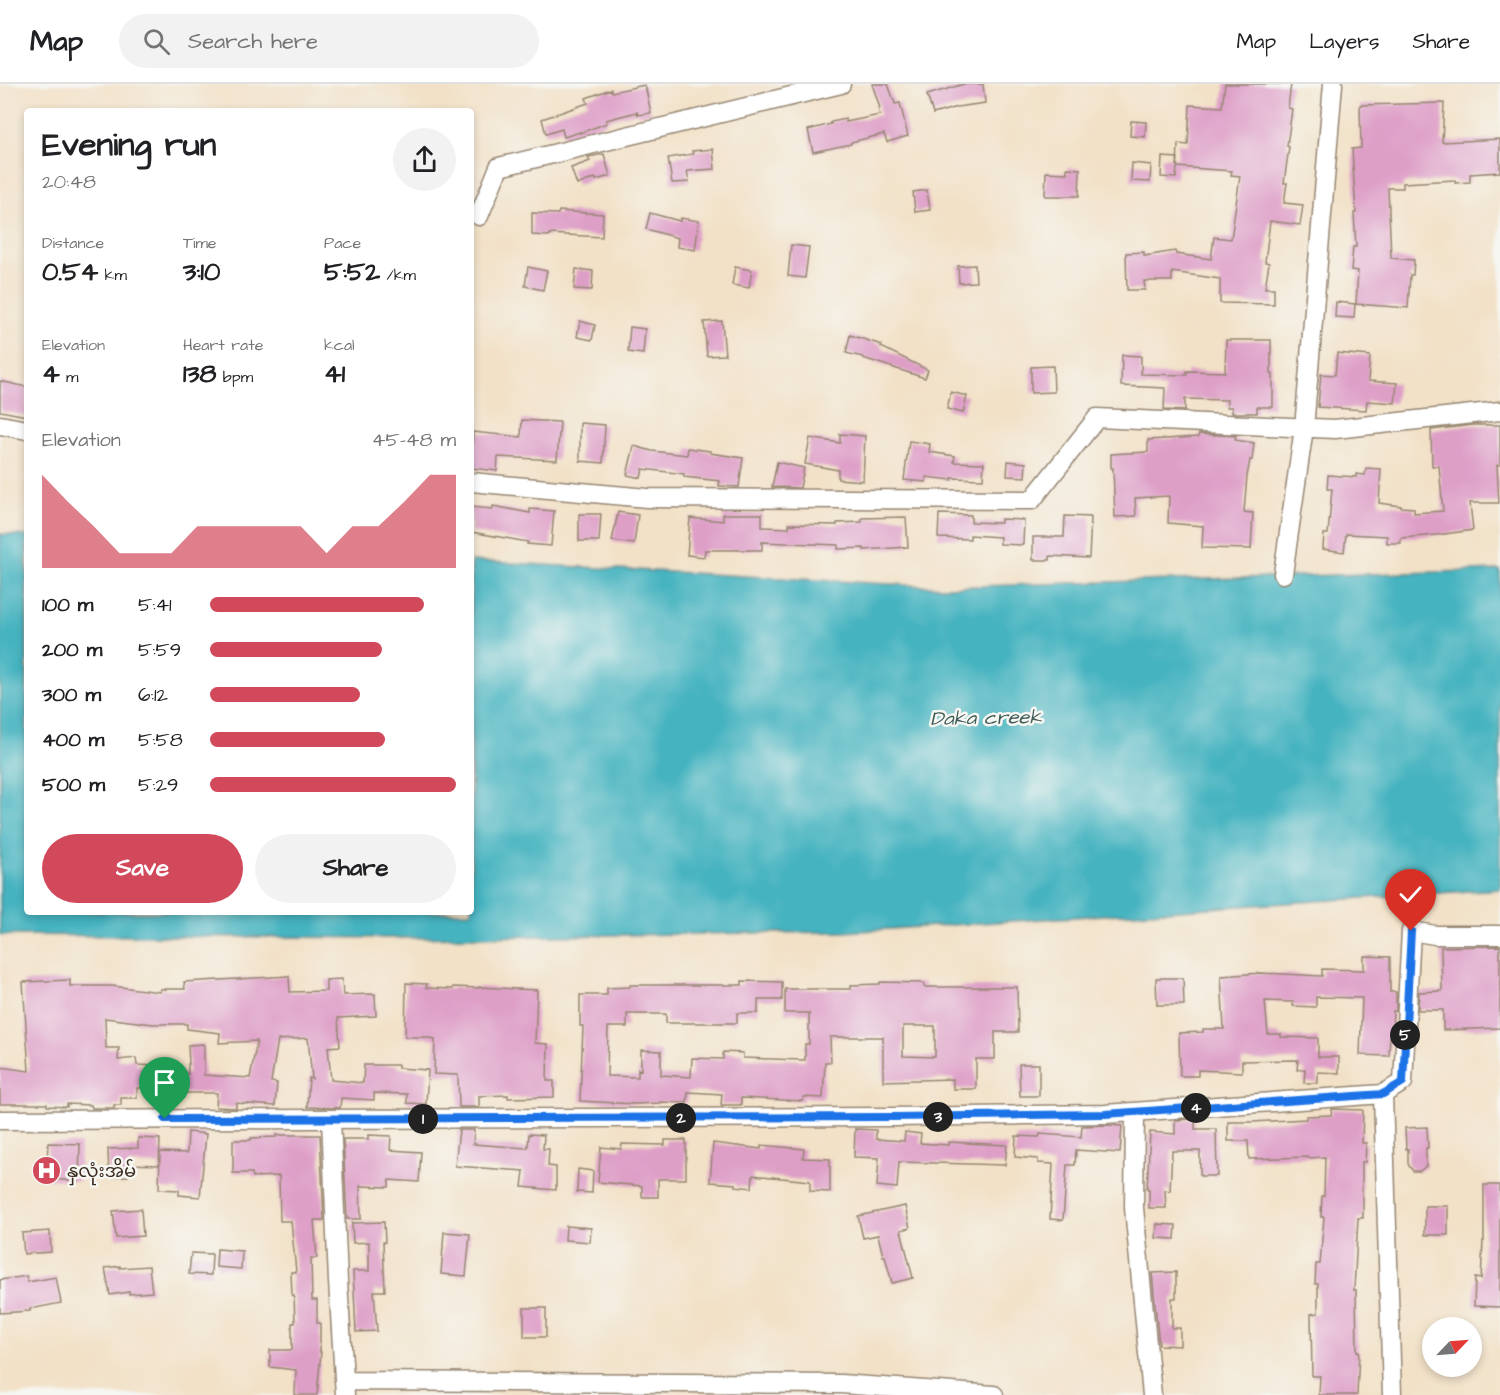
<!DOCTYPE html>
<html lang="en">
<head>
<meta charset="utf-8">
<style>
	:root { --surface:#fff; --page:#f2f2f2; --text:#202124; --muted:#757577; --line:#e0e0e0; --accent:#d1495b }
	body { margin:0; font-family:"Architects Daughter","Noto Sans Myanmar",sans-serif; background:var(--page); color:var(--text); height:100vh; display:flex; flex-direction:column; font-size:22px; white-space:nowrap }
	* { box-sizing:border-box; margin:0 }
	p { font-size:20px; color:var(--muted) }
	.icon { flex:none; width:33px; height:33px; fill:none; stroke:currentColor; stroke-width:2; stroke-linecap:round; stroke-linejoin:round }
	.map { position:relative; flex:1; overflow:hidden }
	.panel { position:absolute; left:24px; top:24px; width:450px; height:807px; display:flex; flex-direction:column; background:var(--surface); border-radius:6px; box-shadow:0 3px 9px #0003 }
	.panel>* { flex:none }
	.needle { width:39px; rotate:65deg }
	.tools { position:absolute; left:1422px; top:1233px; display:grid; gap:12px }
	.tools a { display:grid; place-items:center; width:60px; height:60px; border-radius:50%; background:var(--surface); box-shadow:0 3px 9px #0003; font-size:30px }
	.pin { position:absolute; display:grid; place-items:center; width:51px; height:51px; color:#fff; margin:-62px -26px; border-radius:50% 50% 50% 0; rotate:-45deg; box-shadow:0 0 6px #0007 }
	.pin .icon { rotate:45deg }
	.km { position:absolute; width:30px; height:30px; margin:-15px; border-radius:50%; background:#222; color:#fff; font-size:16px; line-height:30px; text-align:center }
	.round { display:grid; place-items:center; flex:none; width:63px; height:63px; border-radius:32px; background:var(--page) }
	.headline { display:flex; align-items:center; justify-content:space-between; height:102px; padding:0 18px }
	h1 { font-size:33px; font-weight:700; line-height:45px }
	.stats { display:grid; grid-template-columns:repeat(3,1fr); gap:9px; height:102px; padding:6px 18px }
	.stats div { display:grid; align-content:center }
	.stats b { font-size:26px; font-weight:700 }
	.stats small { font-size:16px; font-weight:400 }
	.stats p { font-size:16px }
	.chart { height:168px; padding:12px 18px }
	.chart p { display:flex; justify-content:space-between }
	.chart svg { width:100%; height:108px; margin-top:6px; fill:var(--accent); opacity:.7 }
	.primary-button { display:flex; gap:12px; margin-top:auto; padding:12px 18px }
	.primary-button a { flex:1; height:69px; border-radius:36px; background:var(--accent); color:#fff; font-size:24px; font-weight:700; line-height:69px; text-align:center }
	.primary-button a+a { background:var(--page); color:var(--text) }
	ul { padding:0 18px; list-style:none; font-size:20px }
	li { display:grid; grid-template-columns:96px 72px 1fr; align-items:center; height:45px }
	li i { height:15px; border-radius:8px; background:var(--accent) }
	header { display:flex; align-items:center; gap:36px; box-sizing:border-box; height:84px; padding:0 30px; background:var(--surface); border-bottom:2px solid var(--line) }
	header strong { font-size:28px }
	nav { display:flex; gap:33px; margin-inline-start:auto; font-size:21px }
	.search { width:420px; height:54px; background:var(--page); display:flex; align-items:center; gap:15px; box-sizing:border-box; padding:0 21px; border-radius:33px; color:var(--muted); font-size:22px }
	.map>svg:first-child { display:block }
</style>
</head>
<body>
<header>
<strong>Map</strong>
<div class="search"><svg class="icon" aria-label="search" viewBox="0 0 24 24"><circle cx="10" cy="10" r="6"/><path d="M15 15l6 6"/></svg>Search here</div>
<nav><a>Map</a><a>Layers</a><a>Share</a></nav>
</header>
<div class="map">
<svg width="1500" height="1311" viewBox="0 0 1500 1311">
	<rect width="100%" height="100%" fill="#f6f6f2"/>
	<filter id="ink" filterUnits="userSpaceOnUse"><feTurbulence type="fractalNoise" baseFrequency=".0167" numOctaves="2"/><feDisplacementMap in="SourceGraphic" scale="12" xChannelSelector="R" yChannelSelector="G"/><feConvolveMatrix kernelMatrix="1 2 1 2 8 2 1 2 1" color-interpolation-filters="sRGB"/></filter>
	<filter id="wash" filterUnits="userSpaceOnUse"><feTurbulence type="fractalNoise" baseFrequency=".008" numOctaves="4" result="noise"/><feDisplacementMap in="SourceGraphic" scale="24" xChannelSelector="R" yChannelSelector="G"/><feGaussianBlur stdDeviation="1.35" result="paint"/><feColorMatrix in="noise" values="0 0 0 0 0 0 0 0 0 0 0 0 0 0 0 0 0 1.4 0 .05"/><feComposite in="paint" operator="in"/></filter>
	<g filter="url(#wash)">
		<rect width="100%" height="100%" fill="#f2e1c7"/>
		<path fill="#45b3c0" stroke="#406e6f" stroke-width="1.5" d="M 0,450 L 27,452 L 27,828 L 471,828 L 471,477 L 944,503 L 1500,486 L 1500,805 L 845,848 L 401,854 L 0,851 Z"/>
		<g id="blocks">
			<path fill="#de9fc7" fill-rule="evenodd" d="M 872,0 L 888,0 L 895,20 L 900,19 L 908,52 L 887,58 L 884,50 L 851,58 L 851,60 L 813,68 L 808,46 L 831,40 L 831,38 L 846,35 L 846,38 L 880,31 L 878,24 L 880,24 Z
				M 964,0 L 983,0 L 985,19 L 957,23 L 933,30 L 927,11 Z
				M 1225,0 L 1291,0 L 1288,24 L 1292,25 L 1287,62 L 1289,63 L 1284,99 L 1287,99 L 1284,119 L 1303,121 L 1300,141 L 1270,137 L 1265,178 L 1269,179 L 1265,204 L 1274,204 L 1274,220 L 1220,219 L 1220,195 L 1172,188 L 1172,197 L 1144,197 L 1145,206 L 1127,206 L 1126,169 L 1144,168 L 1144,172 L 1175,167 L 1176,170 L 1211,175 L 1214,153 L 1231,155 L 1240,92 L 1231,91 L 1232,87 L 1177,83 L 1178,60 L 1188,61 L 1190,21 L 1222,23 Z
				M 645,1 L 651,29 L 638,31 L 637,28 L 606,36 L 607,39 L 580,49 L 580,48 L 564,53 L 562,45 L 546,50 L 542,35 L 588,19 L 586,14 L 611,5 L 612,8 Z
				M 1444,19 L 1442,58 L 1500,55 L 1500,88 L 1470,90 L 1470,98 L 1455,99 L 1455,96 L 1403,99 L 1403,104 L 1388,104 L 1391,174 L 1414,176 L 1413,191 L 1410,191 L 1408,224 L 1356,220 L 1358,187 L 1351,186 L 1353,163 L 1356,163 L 1354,129 L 1356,129 L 1352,65 L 1361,64 L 1360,21 Z
				M 1131,37 L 1146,38 L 1145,53 L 1130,52 Z
				M 713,65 L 715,85 L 687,87 L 689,98 L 672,99 L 668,74 L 693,70 L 692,67 Z
				M 604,70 L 610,92 L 596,96 L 595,94 L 577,101 L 571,84 L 590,77 L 588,73 Z
				M 1162,73 L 1178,74 L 1176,94 L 1161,93 Z
				M 1132,79 L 1151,81 L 1150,98 L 1131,97 Z
				M 1067,84 L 1080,85 L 1079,112 L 1045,112 L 1046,88 L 1067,89 Z
				M 927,106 L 930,126 L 915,128 L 913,108 Z
				M 559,127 L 603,130 L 602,153 L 549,150 L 549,152 L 532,151 L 532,129 L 558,130 Z
				M 650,129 L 680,137 L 681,134 L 699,137 L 695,166 L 677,163 L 678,154 L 646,145 Z
				M 791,161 L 809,163 L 805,194 L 788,192 Z
				M 975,181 L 976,198 L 959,199 L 958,182 Z
				M 528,183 L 547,187 L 543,206 L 525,202 Z
				M 735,183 L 752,186 L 749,204 L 732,201 Z
				M 576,185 L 593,187 L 592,206 L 574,205 Z
				M 1336,218 L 1355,220 L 1354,234 L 1335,233 Z
				M 580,237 L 595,241 L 592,256 L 577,253 Z
				M 722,237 L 725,271 L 707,272 L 704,238 Z
				M 630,243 L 645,245 L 643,270 L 628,268 Z
				M 850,251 L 882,261 L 881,263 L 928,286 L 925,294 L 863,274 L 863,273 L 846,269 Z
				M 1226,256 L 1271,256 L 1271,290 L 1273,290 L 1273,323 L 1257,323 L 1257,329 L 1232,329 L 1232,323 L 1227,323 L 1227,316 L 1185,315 L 1185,327 L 1164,326 L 1165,304 L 1121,302 L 1122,271 L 1141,272 L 1141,290 L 1187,291 L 1187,287 L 1225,288 Z
				M 1337,269 L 1370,272 L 1368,297 L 1397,299 L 1395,319 L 1367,317 L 1366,326 L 1318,323 L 1321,290 L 1335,291 Z
				M 1053,282 L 1054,308 L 1031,309 L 1031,283 Z
				M 0,297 L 27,303 L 27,332 L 0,327 Z
				M 951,308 L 967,312 L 963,329 L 947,325 Z
				M 522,336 L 560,338 L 557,376 L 498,373 L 497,387 L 471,384 L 473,348 L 521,353 Z
				M 580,339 L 605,341 L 603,379 L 580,377 Z
				M 1473,341 L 1500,341 L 1500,381 L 1497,381 L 1499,419 L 1470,419 L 1473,446 L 1437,451 L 1401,454 L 1401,459 L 1387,459 L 1387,452 L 1346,450 L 1344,468 L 1323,465 L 1324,450 L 1328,450 L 1332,405 L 1327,405 L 1328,391 L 1356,393 L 1356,390 L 1365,391 L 1366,384 L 1381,385 L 1379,419 L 1401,422 L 1401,423 L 1414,424 L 1414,429 L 1443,427 L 1439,382 L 1432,382 L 1431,346 Z
				M 840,350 L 865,352 L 863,397 L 838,395 L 838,386 L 805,380 L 810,354 L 840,359 Z
				M 1199,350 L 1236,352 L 1235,356 L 1254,359 L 1252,376 L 1250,376 L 1247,392 L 1244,428 L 1253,429 L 1251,465 L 1202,464 L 1203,442 L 1168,439 L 1169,412 L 1135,414 L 1136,432 L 1115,433 L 1113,384 L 1111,384 L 1111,370 L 1148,368 L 1148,356 L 1198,353 Z
				M 909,357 L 930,360 L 929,368 L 955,372 L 954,378 L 984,379 L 983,395 L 952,394 L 952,396 L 926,393 L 926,398 L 904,396 Z
				M 634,362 L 652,367 L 687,371 L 688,364 L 710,367 L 710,369 L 743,374 L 739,403 L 719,402 L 720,397 L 684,393 L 684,390 L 643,385 L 641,394 L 627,391 Z
				M 1008,377 L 1026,379 L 1025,393 L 1007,392 Z
				M 777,378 L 804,384 L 800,404 L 772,403 Z
				M 493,422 L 530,429 L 530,425 L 554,427 L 551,462 L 527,460 L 528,458 L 471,448 L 471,423 L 493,425 Z
				M 618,428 L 638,431 L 634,460 L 612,457 Z
				M 579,430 L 601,430 L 599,457 L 579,457 Z
				M 723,430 L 762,430 L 762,443 L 789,444 L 789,440 L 837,441 L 837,439 L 862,438 L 862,434 L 906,433 L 908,463 L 864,466 L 864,464 L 838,465 L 838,461 L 762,458 L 762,466 L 705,466 L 704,473 L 687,471 L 690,434 L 723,437 Z
				M 939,430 L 971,431 L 971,438 L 1001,439 L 1001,435 L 1024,436 L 1023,461 L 1000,460 L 1000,453 L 970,451 L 970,455 L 938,454 Z
				M 1065,432 L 1091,433 L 1089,474 L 1050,472 L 1050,476 L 1033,476 L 1033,453 L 1064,453 Z
				M 1500,862 L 1500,944 L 1443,946 L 1443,926 L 1418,926 L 1419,908 L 1442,907 L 1441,863 Z
				M 1364,872 L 1390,873 L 1390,908 L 1396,908 L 1396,927 L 1393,927 L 1392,952 L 1390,952 L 1389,972 L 1360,971 L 1362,914 L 1316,913 L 1316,923 L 1293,922 L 1293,918 L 1265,917 L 1268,950 L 1281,950 L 1281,953 L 1318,954 L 1318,973 L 1339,973 L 1339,989 L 1318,988 L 1318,999 L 1304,999 L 1305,985 L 1297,986 L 1298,976 L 1242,977 L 1242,988 L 1198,986 L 1198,992 L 1180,992 L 1179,949 L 1203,948 L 1203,945 L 1224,945 L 1221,892 L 1261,889 L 1322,892 L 1322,885 L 1364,886 Z
				M 289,892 L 290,908 L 326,907 L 326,896 L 342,895 L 343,911 L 375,910 L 376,932 L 338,934 L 340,962 L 328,963 L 331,996 L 363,999 L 364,981 L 398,981 L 398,984 L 428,986 L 426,1020 L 407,1019 L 407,1010 L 374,1009 L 374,1016 L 341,1014 L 340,1024 L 307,1023 L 309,994 L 312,995 L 308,954 L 278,956 L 271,998 L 277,999 L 275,1022 L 236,1019 L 236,1024 L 216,1023 L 217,1009 L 183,1009 L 183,1010 L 167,1012 L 168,1004 L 137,1004 L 137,1014 L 121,1014 L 121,1021 L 114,1021 L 114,1024 L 92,1024 L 91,1021 L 67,1020 L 67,1023 L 47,1022 L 47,1020 L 0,1020 L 0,983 L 29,987 L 23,898 L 70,896 L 70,902 L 112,902 L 160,908 L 160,905 L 185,905 L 184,898 ZM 105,934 L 153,940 L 187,940 L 187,945 L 220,949 L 219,959 L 257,957 L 250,994 L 204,991 L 204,960 L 188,961 L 189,980 L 188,980 L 188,990 L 158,984 L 158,982 L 137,981 L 136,974 L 118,976 L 119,964 L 106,964 Z
				M 1156,894 L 1183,894 L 1184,921 L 1157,921 Z
				M 742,897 L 782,898 L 782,916 L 758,916 L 758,929 L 737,929 L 737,939 L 666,939 L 666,930 L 627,930 L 627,943 L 608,943 L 607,992 L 638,993 L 638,985 L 641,986 L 641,966 L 661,967 L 661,991 L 691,993 L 692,974 L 723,975 L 723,968 L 743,969 L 743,974 L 805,976 L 805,960 L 809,960 L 809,929 L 785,929 L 785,905 L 851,905 L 851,901 L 880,900 L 880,898 L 924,899 L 924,903 L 1017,903 L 1018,948 L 995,948 L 995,975 L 976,975 L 976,1005 L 953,1005 L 953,995 L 883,997 L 883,953 L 830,953 L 831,978 L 825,978 L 823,1014 L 803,1013 L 803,1017 L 741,1014 L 741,1021 L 721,1021 L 722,1010 L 688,1008 L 687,1019 L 660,1018 L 660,1019 L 635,1020 L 580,1017 L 583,942 L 580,942 L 580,911 L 607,911 L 607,904 L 630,903 L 630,901 L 742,901 ZM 903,942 L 935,942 L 935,973 L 903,972 Z
				M 406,899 L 427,900 L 426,904 L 453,905 L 453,903 L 479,904 L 479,903 L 537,906 L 535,959 L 548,960 L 547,997 L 554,997 L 554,1013 L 508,1014 L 508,1011 L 479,1012 L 479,1023 L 459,1023 L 458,991 L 434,990 L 435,955 L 428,954 L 428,953 L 405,953 Z
				M 1019,980 L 1039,980 L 1039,1012 L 1020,1012 Z
				M 1332,1025 L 1363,1026 L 1362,1059 L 1366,1059 L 1365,1078 L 1362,1078 L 1362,1113 L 1363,1113 L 1363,1134 L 1358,1134 L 1354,1206 L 1356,1206 L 1357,1267 L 1359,1267 L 1357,1311 L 1319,1311 L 1320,1292 L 1312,1292 L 1311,1230 L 1318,1229 L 1318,1200 L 1315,1200 L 1316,1180 L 1320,1180 L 1324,1133 L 1321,1133 L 1322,1112 L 1324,1112 L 1325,1073 L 1308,1074 L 1308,1073 L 1249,1075 L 1248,1057 L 1228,1057 L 1228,1038 L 1252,1038 L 1306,1035 L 1306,1032 L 1331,1031 Z
				M 1195,1035 L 1195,1045 L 1216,1045 L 1217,1092 L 1200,1092 L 1200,1067 L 1172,1067 L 1170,1107 L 1165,1106 L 1166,1124 L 1149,1124 L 1149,1105 L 1147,1105 L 1150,1048 L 1175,1050 L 1175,1036 Z
				M 1106,1041 L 1122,1042 L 1120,1069 L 1076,1066 L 1075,1081 L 1067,1081 L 1063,1136 L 1050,1135 L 1053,1080 L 1038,1079 L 1038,1075 L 1015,1073 L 1016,1052 L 1039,1053 L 1040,1050 L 1081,1053 L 1082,1042 Z
				M 1427,1043 L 1428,1064 L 1426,1064 L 1426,1082 L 1420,1087 L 1413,1087 L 1409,1082 L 1408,1079 L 1408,1065 L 1406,1065 L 1405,1044 Z
				M 855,1045 L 876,1046 L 876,1055 L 904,1057 L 905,1048 L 921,1050 L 920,1059 L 948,1061 L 948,1058 L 1007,1061 L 1005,1081 L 899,1078 L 897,1104 L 877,1102 L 879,1074 L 854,1073 Z
				M 459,1046 L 474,1046 L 473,1060 L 526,1064 L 528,1063 L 529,1050 L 544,1051 L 543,1065 L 549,1065 L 548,1082 L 556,1083 L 556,1106 L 522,1103 L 524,1087 L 455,1082 Z
				M 188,1048 L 206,1050 L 200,1113 L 179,1111 L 179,1106 L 159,1105 L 160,1068 L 187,1069 Z
				M 276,1051 L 320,1051 L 324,1136 L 314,1136 L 317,1174 L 311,1174 L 312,1216 L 317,1216 L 317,1239 L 320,1239 L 320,1268 L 321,1268 L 317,1311 L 295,1311 L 296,1286 L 270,1283 L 270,1266 L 292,1266 L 292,1239 L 295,1239 L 294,1211 L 292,1211 L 291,1188 L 296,1188 L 291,1137 L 280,1137 L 279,1092 L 253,1093 L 252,1089 L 233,1089 L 233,1056 L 251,1056 L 251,1054 L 276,1053 Z
				M 368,1051 L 391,1052 L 390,1066 L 421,1068 L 419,1098 L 389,1096 L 389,1103 L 360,1102 L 361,1135 L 347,1135 L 343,1055 L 368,1055 Z
				M 138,1054 L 160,1055 L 159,1081 L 128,1080 L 128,1092 L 109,1093 L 108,1065 L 138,1064 Z
				M 665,1056 L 686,1056 L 686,1095 L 658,1095 L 658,1113 L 642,1113 L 642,1102 L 598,1098 L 601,1063 L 621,1065 L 622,1060 L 665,1061 Z
				M 48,1059 L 80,1060 L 79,1097 L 46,1095 Z
				M 713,1059 L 761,1065 L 761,1061 L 804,1065 L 803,1074 L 830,1075 L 830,1108 L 810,1107 L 810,1097 L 753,1091 L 752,1104 L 735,1102 L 736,1100 L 710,1098 Z
				M 578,1085 L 593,1087 L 592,1109 L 577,1108 Z
				M 1484,1101 L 1500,1101 L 1500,1223 L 1474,1222 L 1475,1194 L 1481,1195 L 1483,1157 L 1484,1157 Z
				M 905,1122 L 910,1144 L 901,1146 L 913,1194 L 892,1199 L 885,1172 L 883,1172 L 878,1151 L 863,1154 L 858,1132 Z
				M 1425,1122 L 1448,1122 L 1448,1151 L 1425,1151 Z
				M 141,1125 L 143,1152 L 116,1154 L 113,1127 Z
				M 384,1138 L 385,1158 L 383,1158 L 385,1207 L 374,1207 L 377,1247 L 356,1248 L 353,1187 L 369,1187 L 369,1158 L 353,1159 L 352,1139 Z
				M 1157,1140 L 1176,1141 L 1175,1155 L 1156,1154 Z
				M 566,1142 L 591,1144 L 590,1158 L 565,1156 Z
				M 50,1147 L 51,1168 L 24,1170 L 22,1149 Z
				M 444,1148 L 470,1150 L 466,1192 L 441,1190 Z
				M 217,1165 L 242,1167 L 241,1185 L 216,1183 Z
				M 191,1169 L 212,1170 L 211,1191 L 189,1190 Z
				M 120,1182 L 120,1184 L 149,1182 L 152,1208 L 129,1210 L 129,1208 L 110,1211 L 105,1184 Z
				M 1176,1188 L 1176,1214 L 1172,1214 L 1172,1244 L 1180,1244 L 1180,1262 L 1159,1261 L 1152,1189 Z
				M 27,1192 L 27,1198 L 56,1193 L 61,1219 L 30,1225 L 30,1227 L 0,1229 L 0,1196 Z
				M 524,1224 L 546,1224 L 546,1253 L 524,1253 Z"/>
		</g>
	</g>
	<g filter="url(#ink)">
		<use href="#blocks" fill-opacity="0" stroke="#968672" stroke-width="1.5"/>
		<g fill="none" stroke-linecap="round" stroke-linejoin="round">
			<defs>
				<path id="minor" d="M 479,132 L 499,83 L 841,0
					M 0,341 L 27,346
					M 471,398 L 647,414 L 1032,416 L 1097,334 L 1335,345 L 1500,327
					M 1283,490 L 1304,344 L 1333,0
					M 1383,1010 L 1392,1311
					M 1135,1028 L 1134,1124 L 1152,1311
					M 331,1035 L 338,1197 L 345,1311
					M 0,1036 L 893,1033 L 1105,1030 L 1383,1010 L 1403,998 L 1411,847 L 1435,851 L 1500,851
					M 344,1297 L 841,1300 L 994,1311"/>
			</defs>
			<use href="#minor" stroke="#968672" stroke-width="21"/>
			<use href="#minor" stroke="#fff" stroke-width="18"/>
		</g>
	</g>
	<g fill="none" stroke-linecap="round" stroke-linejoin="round" filter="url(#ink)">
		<defs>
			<path id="route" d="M 165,1035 L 893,1033 L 1105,1030 L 1383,1010 L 1403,998 L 1411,847"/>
		</defs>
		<use href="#route" stroke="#fff" stroke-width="12"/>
		<use href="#route" stroke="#1a73e8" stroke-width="8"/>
	</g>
	<defs>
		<symbol id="hospital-disc" viewBox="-11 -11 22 22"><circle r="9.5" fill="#d1495b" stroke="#f6f6f2"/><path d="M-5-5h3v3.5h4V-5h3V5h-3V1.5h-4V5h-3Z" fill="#fff"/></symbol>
	</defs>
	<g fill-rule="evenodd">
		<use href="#hospital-disc" x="30" y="1070" width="33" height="33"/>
	</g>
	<g text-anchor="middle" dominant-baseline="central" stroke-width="5" stroke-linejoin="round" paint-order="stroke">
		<g font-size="18" fill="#3b2a1e" stroke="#f6f6f2" text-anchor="start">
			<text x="67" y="1087">နှလုံးအိမ်</text>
		</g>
		<g font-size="20" font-style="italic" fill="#3e5a57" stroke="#f6f6f2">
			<text transform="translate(986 634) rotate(-1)">Daka creek</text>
		</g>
	</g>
</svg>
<div class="tools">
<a><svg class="needle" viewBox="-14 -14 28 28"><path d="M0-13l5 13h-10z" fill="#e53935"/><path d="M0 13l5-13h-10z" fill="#757577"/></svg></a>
</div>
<div class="pin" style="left:165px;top:1035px;background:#1e9e55"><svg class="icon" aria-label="arrive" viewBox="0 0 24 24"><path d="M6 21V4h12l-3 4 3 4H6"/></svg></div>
<div class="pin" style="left:1411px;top:847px;background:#d93025"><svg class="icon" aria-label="check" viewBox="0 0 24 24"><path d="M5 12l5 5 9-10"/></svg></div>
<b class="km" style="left:423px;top:1035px">1</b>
<b class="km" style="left:681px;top:1034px">2</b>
<b class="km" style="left:938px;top:1033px">3</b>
<b class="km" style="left:1196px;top:1024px">4</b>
<b class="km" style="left:1405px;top:951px">5</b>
<section class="panel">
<div class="headline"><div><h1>Evening run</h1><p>20:48</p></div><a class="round"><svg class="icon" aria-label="share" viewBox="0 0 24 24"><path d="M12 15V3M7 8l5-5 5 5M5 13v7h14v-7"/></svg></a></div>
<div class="stats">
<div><p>Distance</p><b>0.54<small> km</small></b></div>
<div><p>Time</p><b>3:10</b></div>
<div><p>Pace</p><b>5:52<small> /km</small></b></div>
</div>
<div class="stats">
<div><p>Elevation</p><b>4<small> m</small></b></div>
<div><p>Heart rate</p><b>138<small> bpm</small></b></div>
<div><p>kcal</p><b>41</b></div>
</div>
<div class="chart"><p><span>Elevation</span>45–48 m</p>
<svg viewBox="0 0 160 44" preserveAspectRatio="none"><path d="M0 44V6L10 17L20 27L30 38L40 38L50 38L60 27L70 27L80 27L90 27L100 27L110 38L120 27L130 27L140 17L150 6L160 6V44z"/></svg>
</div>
<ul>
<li><b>100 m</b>5:41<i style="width:87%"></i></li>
<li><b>200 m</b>5:59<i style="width:70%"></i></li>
<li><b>300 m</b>6:12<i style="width:61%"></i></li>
<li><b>400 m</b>5:58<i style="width:71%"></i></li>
<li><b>500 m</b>5:29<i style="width:100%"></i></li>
</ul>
<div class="primary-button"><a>Save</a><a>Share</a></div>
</section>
</div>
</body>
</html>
